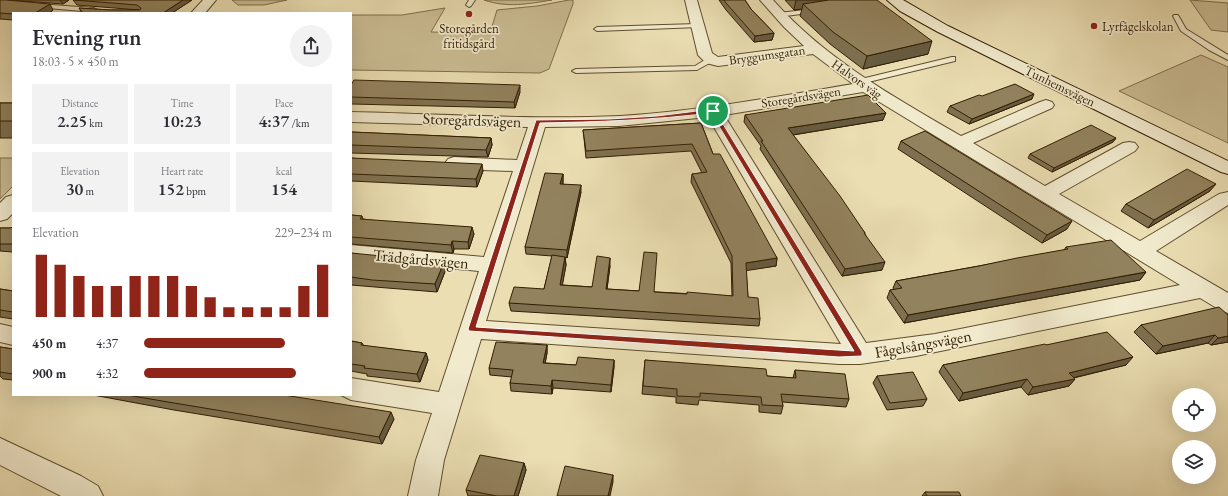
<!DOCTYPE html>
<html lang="en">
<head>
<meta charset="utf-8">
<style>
	:root { --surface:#fff; --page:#f2f2f3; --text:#2b2b33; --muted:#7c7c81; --accent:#8f2418 }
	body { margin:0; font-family:"EB Garamond",serif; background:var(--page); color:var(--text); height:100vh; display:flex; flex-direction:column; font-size:15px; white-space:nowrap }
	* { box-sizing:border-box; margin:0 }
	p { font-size:13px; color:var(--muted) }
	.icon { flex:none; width:22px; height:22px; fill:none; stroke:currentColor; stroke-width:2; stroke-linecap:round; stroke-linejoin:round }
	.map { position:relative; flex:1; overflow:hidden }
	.details { position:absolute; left:12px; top:12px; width:340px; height:384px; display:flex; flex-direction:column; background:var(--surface); border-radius:0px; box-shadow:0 4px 16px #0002 }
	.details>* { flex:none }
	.buttons { position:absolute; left:1172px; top:388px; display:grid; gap:8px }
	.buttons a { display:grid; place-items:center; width:44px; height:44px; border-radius:50%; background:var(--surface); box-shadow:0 4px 16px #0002; font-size:20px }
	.pin { position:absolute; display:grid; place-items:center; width:34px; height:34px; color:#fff; margin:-17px; border:2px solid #fff; border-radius:50%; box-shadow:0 1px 4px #0007 }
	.round { display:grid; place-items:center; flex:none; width:42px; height:42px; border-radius:21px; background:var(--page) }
	.overview { display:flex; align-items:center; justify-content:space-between; height:68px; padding:0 20px }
	h1 { font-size:22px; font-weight:600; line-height:30px }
	.stats { display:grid; grid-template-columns:repeat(3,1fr); gap:6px; height:68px; padding:4px 20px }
	.stats div { display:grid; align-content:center; border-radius:0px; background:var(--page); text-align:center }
	.stats b { font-size:17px; font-weight:600 }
	.stats small { font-size:11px; font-weight:400 }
	.stats p { font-size:11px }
	.chart { height:112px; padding:8px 20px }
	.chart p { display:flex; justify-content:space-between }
	.chart svg { width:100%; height:72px; margin-top:4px; stroke:var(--accent); stroke-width:6 }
	ul { padding:0 20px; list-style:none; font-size:13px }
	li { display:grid; grid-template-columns:64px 48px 1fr; align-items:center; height:30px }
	li i { height:10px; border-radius:5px; background:var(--accent) }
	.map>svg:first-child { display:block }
</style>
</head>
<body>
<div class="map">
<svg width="1228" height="496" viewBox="0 0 1228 496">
	<rect width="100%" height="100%" fill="#eadeb2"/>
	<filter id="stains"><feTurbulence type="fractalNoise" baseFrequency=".005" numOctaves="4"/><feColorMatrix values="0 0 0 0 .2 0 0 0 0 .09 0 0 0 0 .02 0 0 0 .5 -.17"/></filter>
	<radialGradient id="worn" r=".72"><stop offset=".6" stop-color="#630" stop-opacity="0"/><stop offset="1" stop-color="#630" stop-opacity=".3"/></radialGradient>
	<path fill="#cbbd94" stroke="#7f6e4a" d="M 232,0 L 287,0 L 264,5 L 238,5 Z
		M 484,0 L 552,0 C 528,4 507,8 484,0 Z
		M 569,0 L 573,0 L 573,4 L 549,69 L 540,73 L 351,70 L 351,15 L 402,15 L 445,8 L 431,32 L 490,33 L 497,10 L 537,6 Z
		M 1190,0 L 1228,3 L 1228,32 L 1211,30 Z
		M 1201,55 L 1228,67 L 1228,143 L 1119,91 Z
		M 0,158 L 13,158 L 13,186 L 0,199 Z"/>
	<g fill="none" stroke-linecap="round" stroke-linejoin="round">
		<defs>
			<path id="lane" d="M 469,0 L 475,0 L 471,6 L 469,7 L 466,5 Z
				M 38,4 L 94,8 L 97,10 L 94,12 L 36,7 L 36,5 Z
				M 814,9 L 816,10 L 816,12 L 778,17 L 775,15 L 778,13 Z
				M 1174,15 L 1178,15 L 1186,29 L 1228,55 L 1228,60 L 1209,50 L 1181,31 L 1173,16 Z
				M 697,24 L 699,25 L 699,27 L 597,31 L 594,29 L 597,27 Z
				M 952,57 L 955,57 L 955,61 L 860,84 L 856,82 L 857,80 Z
				M 708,58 L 714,58 L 715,60 L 697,70 L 576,73 L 572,71 L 576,69 L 695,66 Z"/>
			<path id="street" d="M 203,0 L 216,0 L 205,13 L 191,13 Z
				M 685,0 L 697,0 L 712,53 L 718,57 L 804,46 L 784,27 L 760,0 L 773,0 C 825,59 894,97 961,136 L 1040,102 L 1046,100 L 1052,102 L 1054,105 L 1052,108 L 973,143 L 1045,186 L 1123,143 L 1129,142 L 1135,143 L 1138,147 L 1135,151 L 1059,194 L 1140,241 L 1219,194 L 1228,192 L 1228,205 L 1156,251 L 1228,293 L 1228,313 L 1220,310 L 1200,298 L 916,356 L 860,364 L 839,364 L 481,339 L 444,460 L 438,496 L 408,496 L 416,460 L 432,413 L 351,400 L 341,395 L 351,395 L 351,378 L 439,392 L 479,271 L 351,259 L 351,245 L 484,257 L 513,171 L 454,169 L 448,167 L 445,163 L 448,159 L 454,157 L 517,160 L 528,127 L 351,122 L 351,112 C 440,114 530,120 620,116 C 698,111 775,97 853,84 L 813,54 L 718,66 L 706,63 L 698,55 ZM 863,92 L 1180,285 L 935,334 L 866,343 L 724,115 ZM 708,117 L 841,344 L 486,321 L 545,127 L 619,126 Z
				M 13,195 L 13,213 L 7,219 L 0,221 L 0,203 L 6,197 Z
				M 0,324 L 13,327 L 13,345 L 0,342 Z
				M 0,438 L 81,476 L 98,486 L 103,496 L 61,496 L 0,465 Z"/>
			<path id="secondary" d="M 887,0 L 903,0 L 948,26 L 1228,161 L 1228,174 L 1221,172 L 938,32 L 900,11 Z"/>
		</defs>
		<use href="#lane" stroke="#614e2d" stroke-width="2"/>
		<use href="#street" stroke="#614e2d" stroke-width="2"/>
		<use href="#secondary" stroke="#331e01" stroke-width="2"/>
		<use href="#lane" fill="#f1eacd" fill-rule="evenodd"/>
		<use href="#street" fill="#f1eacd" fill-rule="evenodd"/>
		<use href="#secondary" fill="#f1eacd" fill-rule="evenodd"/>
	</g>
	<path fill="#7e7050" stroke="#331e01" d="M 0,0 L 53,10 L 49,13 L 13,13 L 13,20 L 0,19 Z
		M 8,0 L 69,0 L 63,4 Z
		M 73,0 L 192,0 L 172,13 L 82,13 L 79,8 L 110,10 L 139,10 L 77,5 Z
		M 719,0 L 745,0 L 751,9 L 774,33 L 772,40 L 754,42 L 726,10 Z
		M 785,0 L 877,0 L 928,54 L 863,69 L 830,44 L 800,16 L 802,9 L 794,10 Z
		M 351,85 L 520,92 L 515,108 L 351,104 Z
		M 1032,99 L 969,124 L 947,112 L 950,106 Z
		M 0,103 L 13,103 L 13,138 L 0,138 Z
		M 745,115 L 883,120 L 793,135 L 865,233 L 865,234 L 882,270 L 842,276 L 760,149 L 761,146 L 744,122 Z
		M 701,123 L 713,154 L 777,258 L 776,266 L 746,270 L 748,297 L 760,319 L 759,326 L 511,311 L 509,303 L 544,289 L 552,256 L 526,254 L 525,247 L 563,174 L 563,184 L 581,192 L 567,258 L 565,257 L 566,265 L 562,285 L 592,287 L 610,266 L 607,289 L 639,291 L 732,296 L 731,263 L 691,182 L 692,174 L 702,173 L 691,151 L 586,158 L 584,138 L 583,130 Z
		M 351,132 L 491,138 L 492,145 L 488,157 L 351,153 Z
		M 1116,138 L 1113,142 L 1052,172 L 1028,158 L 1030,154 Z
		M 901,141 L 1067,229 L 1042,243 L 898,149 Z
		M 351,158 L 483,171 L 477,187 L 351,181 Z
		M 1210,191 L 1148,228 L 1121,211 L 1126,204 Z
		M 351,215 L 362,216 L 363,219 L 474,234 L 469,249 L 454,249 L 453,253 L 351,244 Z
		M 13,226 L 13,252 L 0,251 L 0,228 L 11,228 Z
		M 1066,247 L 1146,272 L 1140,280 L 904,323 L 887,298 L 890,290 L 894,290 L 893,288 L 896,281 L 979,266 L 1064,250 Z
		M 351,253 L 446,269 L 437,292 L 375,287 L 351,285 Z
		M 0,289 L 13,291 L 13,319 L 0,317 Z
		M 1228,315 L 1228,342 L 1211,345 L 1208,343 L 1156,354 L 1134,332 L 1141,325 Z
		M 351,341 L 362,343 L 364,346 L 426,353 L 428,360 L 420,382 L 367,376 L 367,374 L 351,371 Z
		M 547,345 L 547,353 L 545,363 L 576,365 L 614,360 L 614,367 L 611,392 L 553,388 L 552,394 L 511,391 L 510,383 L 512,377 L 490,375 L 489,368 Z
		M 1046,345 L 1126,365 L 1074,378 L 1075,379 L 1069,386 L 1028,395 L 1021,387 L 959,401 L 939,372 L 943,365 Z
		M 0,347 L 13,349 L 13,380 L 3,379 L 0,376 Z
		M 645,360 L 767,376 L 793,378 L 795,370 L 849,399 L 846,407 L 782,402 L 783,406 L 781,414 L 759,412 L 759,405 L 699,400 L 698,405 L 676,403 L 676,397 L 642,394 Z
		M 877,376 L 927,399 L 923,406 L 887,410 L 873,383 Z
		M 93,395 L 284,395 L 394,419 L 382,444 L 174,410 Z
		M 524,463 L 526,470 L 518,496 L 468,496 L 466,490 Z
		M 925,492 L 961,496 L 922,496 Z"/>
	<path fill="#665b41" stroke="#331e01" d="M 60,0 L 69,0 L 63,4 Z
		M 183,0 L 192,0 L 172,13 L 163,13 Z
		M 796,0 L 861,0 L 803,4 L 802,9 L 794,10 Z
		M 50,4 L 53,10 L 49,13 L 35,13 Z
		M 774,33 L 772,40 L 754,42 L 755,36 Z
		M 932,41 L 928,54 L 863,69 L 867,56 Z
		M 520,85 L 520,92 L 515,108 L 514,102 Z
		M 1034,94 L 1032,99 L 969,124 L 972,119 Z
		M 886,113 L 883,120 L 786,136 L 788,128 Z
		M 491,138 L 492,145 L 488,157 L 486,150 Z
		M 1116,138 L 1113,142 L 1052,172 L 1054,168 Z
		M 482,164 L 483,171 L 477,187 L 476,179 Z
		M 563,174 L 563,182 L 561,191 L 560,184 Z
		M 1216,184 L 1210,191 L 1148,228 L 1154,220 Z
		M 581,185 L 581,192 L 567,258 L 567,250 Z
		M 1072,221 L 1067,229 L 1042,243 L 1047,235 Z
		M 472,227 L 474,234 L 469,249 L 468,242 Z
		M 452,241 L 454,249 L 453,253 L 451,245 Z
		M 565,257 L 566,265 L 561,293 L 560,285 Z
		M 610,258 L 610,266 L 606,296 L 606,289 Z
		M 777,258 L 776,266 L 744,271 L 746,263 Z
		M 444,262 L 446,269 L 437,292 L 435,284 Z
		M 885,262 L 882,270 L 842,276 L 845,269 Z
		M 1146,272 L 1140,280 L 904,323 L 908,315 Z
		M 1215,335 L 1208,343 L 1156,354 L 1163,346 Z
		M 1228,336 L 1228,342 L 1211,345 L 1218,338 Z
		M 547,345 L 547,353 L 544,370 L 543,363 Z
		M 426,353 L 428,360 L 420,382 L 417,374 Z
		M 1133,357 L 1126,365 L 1063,380 L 1069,373 Z
		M 614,360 L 614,367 L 611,392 L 611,385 Z
		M 1027,379 L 1021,387 L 959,401 L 963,393 Z
		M 1075,379 L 1069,386 L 1028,395 L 1033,387 Z
		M 552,380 L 553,388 L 552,394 L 551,386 Z
		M 391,412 L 394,419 L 382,444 L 379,437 Z
		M 524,463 L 526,470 L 518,496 L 514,496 Z
		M 613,475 L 613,482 L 610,496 L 608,496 Z"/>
	<path fill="#92825d" stroke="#331e01" d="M 0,0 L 6,0 L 50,4 L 35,13 L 13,13 L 13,14 L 0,13 Z
		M 74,0 L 183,0 L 163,13 L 83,13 L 79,8 L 110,10 L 140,10 L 141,8 L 137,5 Z
		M 724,0 L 745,0 L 751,9 L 774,33 L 755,36 L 726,3 Z
		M 829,0 L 877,0 L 932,41 L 867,56 L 833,32 L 803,4 Z
		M 354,80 L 520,85 L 514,102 L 351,97 L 351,85 Z
		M 1015,84 L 1034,94 L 972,119 L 950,106 L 979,95 L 982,96 Z
		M 868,95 L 886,113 L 788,128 L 840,196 L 865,233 L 864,233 L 885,262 L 845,269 L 761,141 L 763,141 L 745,115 Z
		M 0,103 L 13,103 L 13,121 L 0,121 Z
		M 701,123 L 713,154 L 720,154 L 777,258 L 746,263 L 748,297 L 758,298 L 760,319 L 509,303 L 514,287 L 544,289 L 552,255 L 565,257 L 560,285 L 592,287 L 597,256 L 610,258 L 606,289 L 639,291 L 644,252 L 657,253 L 654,292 L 687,294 L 687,292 L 733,296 L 732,256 L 692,174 L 707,172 L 692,144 L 586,151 L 583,130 Z
		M 1091,125 L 1116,138 L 1054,168 L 1030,154 Z
		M 925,131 L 1072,221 L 1047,235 L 901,141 Z
		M 351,132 L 491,138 L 486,150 L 351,145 Z
		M 351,158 L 482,164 L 476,179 L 351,174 Z
		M 1187,169 L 1216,184 L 1154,220 L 1126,204 Z
		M 545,173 L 563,174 L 560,184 L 581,185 L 567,250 L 525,247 Z
		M 351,215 L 362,216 L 360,219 L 472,227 L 468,242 L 452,241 L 451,245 L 351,237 Z
		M 13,226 L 13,244 L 0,244 L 0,228 L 11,228 Z
		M 1111,240 L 1146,272 L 908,315 L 890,290 L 902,288 L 896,281 L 979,266 L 1017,258 L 1068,249 L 1066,247 Z
		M 351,253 L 444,262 L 435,284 L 372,280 L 351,277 Z
		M 0,289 L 13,291 L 13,312 L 0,310 Z
		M 1219,307 L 1228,315 L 1228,336 L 1218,338 L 1215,335 L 1163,346 L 1141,325 Z
		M 1107,332 L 1133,357 L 1069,373 L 1075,379 L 1033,387 L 1027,379 L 963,393 L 943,365 L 1045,344 L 1046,345 Z
		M 351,341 L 362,343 L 361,345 L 426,353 L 417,374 L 364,368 L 365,366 L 351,364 Z
		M 496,342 L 547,345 L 543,363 L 576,365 L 578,357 L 614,360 L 611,385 L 552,380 L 551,386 L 510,383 L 513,370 L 489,368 Z
		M 0,347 L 13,349 L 13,374 L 0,372 Z
		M 645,360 L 766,369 L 767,376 L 796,378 L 795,370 L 845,374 L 849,399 L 781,394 L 783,406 L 762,405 L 761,397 L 700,393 L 700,397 L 677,396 L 677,389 L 643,386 Z
		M 913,372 L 927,399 L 890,403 L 877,376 Z
		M 127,395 L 284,395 L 391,412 L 379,437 L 168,402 Z
		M 480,455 L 524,463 L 514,496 L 497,496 L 466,490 Z
		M 565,466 L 613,475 L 608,496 L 557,496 Z
		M 925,492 L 959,492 L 961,496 L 927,496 Z"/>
	<path fill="#8f2418" stroke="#fff" fill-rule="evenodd" d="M 713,109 L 715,111 L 862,352 L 862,356 L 839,357 L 469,331 L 468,329 L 536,120 L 609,119 L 657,116 ZM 711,113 L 854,351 L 476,327 L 540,123 C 598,122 654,120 711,113 Z"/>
	<g fill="#8f2418" stroke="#f1eacd" stroke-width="1.5">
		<circle cx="469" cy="14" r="4"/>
		<circle cx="1094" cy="26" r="4"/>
	</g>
	<g text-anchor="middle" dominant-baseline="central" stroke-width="3.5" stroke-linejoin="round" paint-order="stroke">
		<g font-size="13" fill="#331e01" stroke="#f1eacd" text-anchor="start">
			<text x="1102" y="26">Lyrfågelskolan</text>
			<text x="469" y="28" text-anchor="middle">Storegården<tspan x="469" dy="15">fritidsgård</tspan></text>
		</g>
		<g font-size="13" fill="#331e01" stroke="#f1eacd">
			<text transform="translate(767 55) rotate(-8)">Bryggumsgatan</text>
			<text transform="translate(857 79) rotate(35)">Halvors väg</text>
			<text transform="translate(1060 86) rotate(26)">Tunhemsvägen</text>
			<text transform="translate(801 97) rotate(-9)">Storegårdsvägen</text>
		</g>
		<g font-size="16" fill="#331e01" stroke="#f1eacd">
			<text transform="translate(472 120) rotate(2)">Storegårdsvägen</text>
			<text transform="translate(421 259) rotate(5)">Trädgårdsvägen</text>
			<text transform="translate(923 344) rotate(-10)">Fågelsångsvägen</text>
		</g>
	</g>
	<rect width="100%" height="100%" filter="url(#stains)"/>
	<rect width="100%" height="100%" fill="url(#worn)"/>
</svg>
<div class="buttons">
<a><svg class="icon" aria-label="locate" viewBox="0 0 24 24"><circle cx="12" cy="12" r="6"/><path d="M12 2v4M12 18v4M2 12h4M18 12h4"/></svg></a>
<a><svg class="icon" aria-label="layers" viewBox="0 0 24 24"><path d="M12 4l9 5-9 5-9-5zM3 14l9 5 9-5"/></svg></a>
</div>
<div class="pin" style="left:713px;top:111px;background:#1e9e55"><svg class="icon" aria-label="arrive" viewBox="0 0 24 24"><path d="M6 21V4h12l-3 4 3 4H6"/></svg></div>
<section class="details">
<div class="overview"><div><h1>Evening run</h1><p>18:03 · 5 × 450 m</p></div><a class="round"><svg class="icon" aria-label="share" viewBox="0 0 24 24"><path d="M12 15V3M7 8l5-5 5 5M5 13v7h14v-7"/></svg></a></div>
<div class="stats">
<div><p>Distance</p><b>2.25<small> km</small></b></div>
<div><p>Time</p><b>10:23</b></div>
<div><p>Pace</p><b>4:37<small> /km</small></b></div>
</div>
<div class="stats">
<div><p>Elevation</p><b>30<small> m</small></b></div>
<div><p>Heart rate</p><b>152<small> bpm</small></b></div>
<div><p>kcal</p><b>154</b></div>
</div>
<div class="chart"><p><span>Elevation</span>229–234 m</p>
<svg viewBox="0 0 160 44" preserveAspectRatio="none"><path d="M5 44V6M15 44V12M25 44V19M35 44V25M45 44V25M55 44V19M65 44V19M75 44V19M85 44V25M95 44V32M105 44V38M115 44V38M125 44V38M135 44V38M145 44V25M155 44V12"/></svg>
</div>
<ul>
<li><b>450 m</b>4:37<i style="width:75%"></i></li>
<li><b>900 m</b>4:32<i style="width:81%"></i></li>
</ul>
</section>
</div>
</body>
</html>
